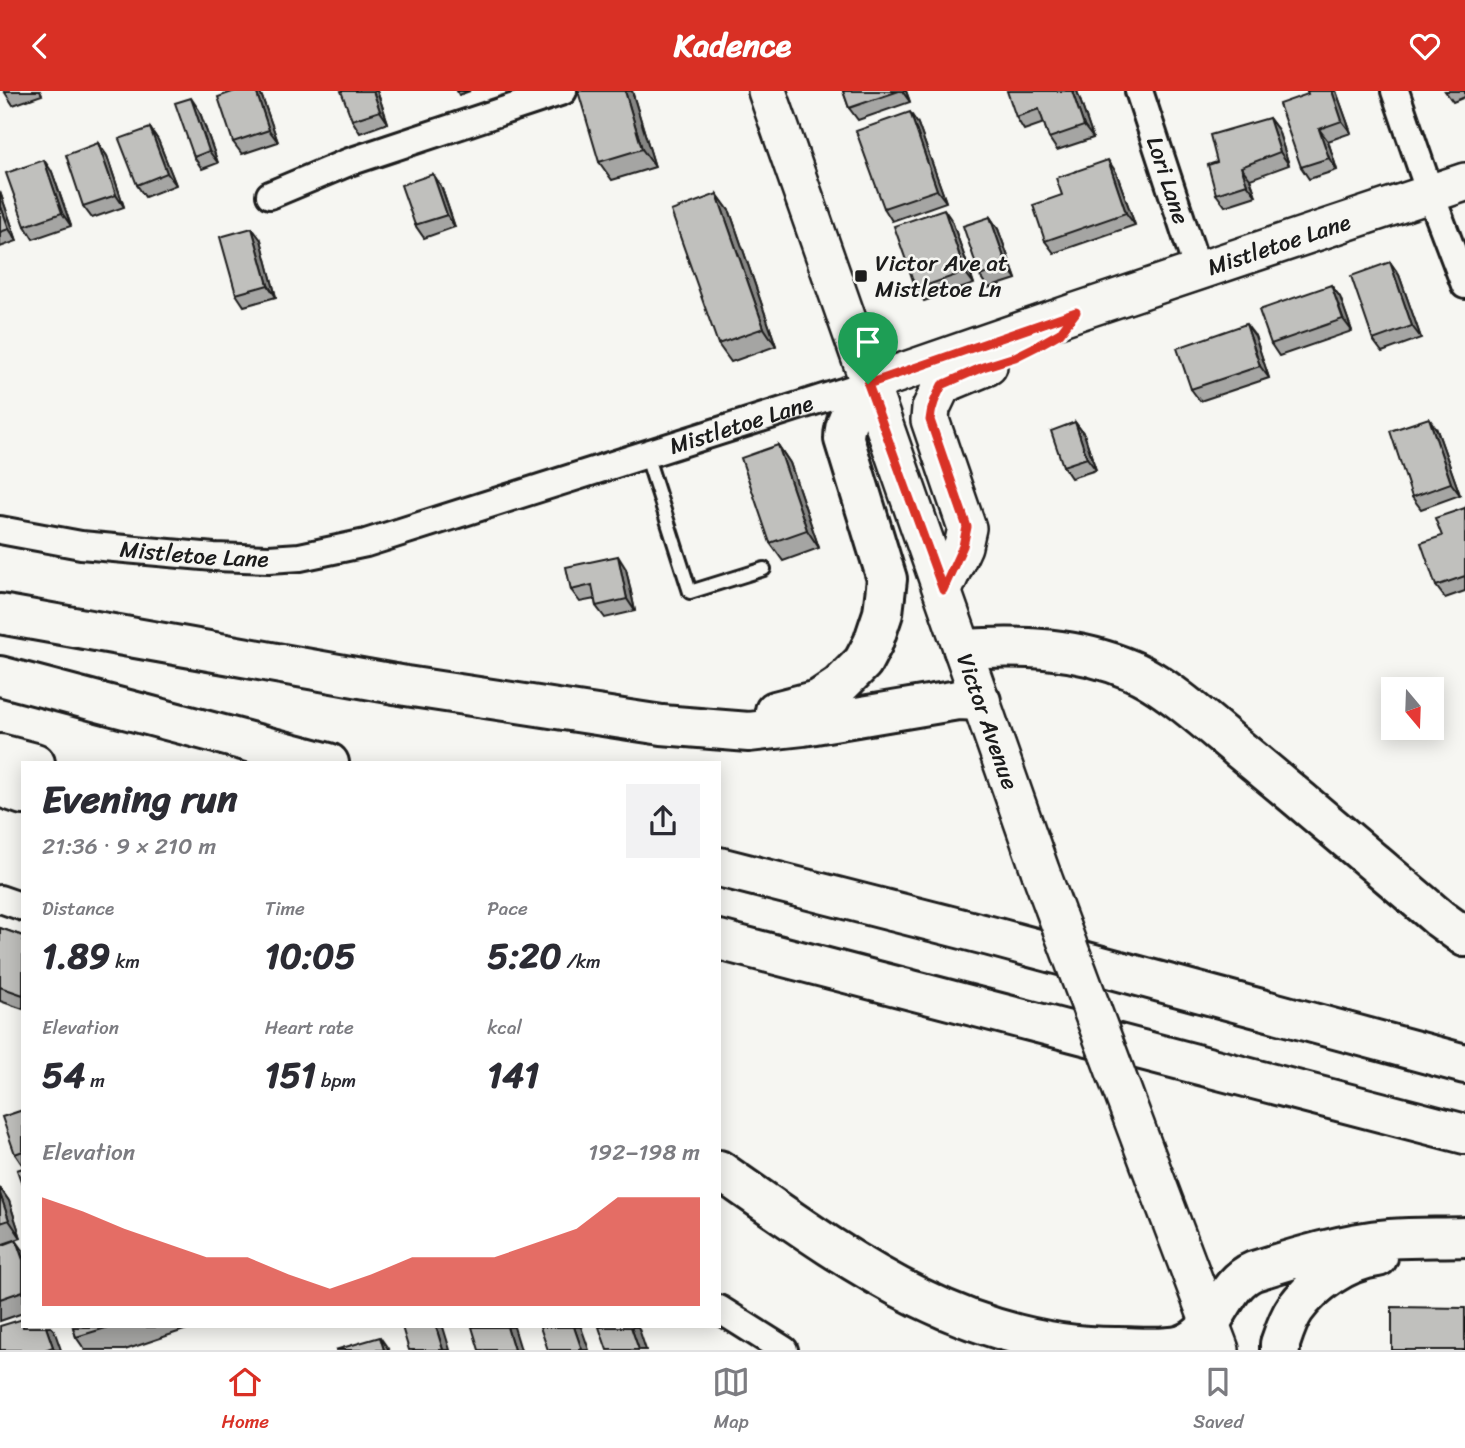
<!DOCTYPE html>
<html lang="en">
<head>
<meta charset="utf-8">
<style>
	:root { --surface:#fff; --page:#f2f2f3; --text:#2b2b33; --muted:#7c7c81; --line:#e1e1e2; --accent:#d93025 }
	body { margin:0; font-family:Sriracha,sans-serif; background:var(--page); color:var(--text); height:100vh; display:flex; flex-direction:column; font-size:26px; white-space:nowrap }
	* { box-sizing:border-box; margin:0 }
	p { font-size:23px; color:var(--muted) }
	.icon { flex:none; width:38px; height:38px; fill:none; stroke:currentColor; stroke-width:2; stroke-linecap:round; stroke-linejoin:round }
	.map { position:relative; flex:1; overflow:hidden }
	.sheet { position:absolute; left:21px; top:670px; width:700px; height:567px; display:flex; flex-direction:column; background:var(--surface); border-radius:0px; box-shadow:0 4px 18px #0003 }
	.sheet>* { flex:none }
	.needle { width:46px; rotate:161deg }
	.fabs { position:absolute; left:1381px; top:586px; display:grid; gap:14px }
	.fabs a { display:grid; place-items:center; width:63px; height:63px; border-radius:0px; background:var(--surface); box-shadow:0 4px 18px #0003; font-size:35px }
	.pin { position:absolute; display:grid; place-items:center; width:60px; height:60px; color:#fff; margin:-72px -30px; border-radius:50% 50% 50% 0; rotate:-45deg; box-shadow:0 0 7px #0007 }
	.pin .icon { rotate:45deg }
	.round { display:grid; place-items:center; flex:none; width:74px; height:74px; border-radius:0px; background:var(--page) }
	.head { display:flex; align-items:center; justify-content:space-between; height:119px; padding:0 21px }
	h1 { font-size:38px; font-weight:700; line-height:52px }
	.metrics { display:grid; grid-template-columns:repeat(3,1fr); gap:10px; height:119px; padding:7px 21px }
	.metrics div { display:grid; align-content:center }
	.metrics b { font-size:35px; font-weight:700 }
	.metrics small { font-size:19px; font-weight:400 }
	.metrics p { font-size:19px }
	.chart { height:196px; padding:14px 21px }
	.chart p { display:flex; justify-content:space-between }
	.chart svg { width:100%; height:126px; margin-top:7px; fill:var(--accent); opacity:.7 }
	header { display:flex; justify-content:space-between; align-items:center; height:91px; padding:0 21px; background:var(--accent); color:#fff; font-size:32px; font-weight:700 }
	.tab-bar { display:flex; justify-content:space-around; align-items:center; height:98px; border-top:2px solid var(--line); background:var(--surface); font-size:19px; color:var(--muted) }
	.tab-bar a { display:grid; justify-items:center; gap:4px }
	.tab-bar .on { color:var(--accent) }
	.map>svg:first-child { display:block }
</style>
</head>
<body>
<header><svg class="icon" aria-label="back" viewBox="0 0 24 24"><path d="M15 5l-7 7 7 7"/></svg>Kadence<svg class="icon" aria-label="heart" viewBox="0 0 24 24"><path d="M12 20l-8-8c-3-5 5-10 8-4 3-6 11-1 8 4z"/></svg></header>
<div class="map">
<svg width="1465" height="1259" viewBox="0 0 1465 1259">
	<rect width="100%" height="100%" fill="#f6f6f2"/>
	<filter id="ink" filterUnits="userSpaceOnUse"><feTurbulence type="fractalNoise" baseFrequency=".0143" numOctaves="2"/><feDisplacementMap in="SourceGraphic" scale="14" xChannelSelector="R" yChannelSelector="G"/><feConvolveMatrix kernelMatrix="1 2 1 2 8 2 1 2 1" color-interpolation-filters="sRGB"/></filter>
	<g filter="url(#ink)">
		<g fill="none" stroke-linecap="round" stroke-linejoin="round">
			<defs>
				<path id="lane" d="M 646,363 L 690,501 L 764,478"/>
				<g id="street">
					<path id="s1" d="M 1139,0 L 1198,180"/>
					<path d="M 1395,0 L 1430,102 L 1465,194"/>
					<path d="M 270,104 L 349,71 L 563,0"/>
					<path id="s2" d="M 0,439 L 81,454 L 214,466 L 269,468 L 300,466 L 366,452 L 868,293"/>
					<path d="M 0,808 L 23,816"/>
					<path d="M 719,1218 L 784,1259"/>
				</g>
				<g id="secondary">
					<path id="s3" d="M 767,0 L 1041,782"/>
					<path id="s4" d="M 868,293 L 1076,221 L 1465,91"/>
					<path d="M 943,499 L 963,455 L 967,437 L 930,329 L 931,317 L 942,294 L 988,275"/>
					<path d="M 1141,1050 L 1220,1259"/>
				</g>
				<path id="highway" d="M 0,523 L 406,595 L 662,634 L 749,641 L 803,635 L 958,609 L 981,610
					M 963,558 C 1021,554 1077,556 1131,579 C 1165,593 1210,634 1239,658 C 1306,713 1372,770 1439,827 L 1465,846
					M 0,585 L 329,672
					M 775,620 L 818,609 L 839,595 L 863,571 L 873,552 L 883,522 L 887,488 L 844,348 C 844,327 857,311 868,293
					M 0,663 L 35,672
					M 0,696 L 23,704
					M 719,776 L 990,845 L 1465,973
					M 719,849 L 1465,1043
					M 719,1079 C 841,1164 962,1257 1118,1256 C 1138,1256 1163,1259 1182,1254 C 1219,1242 1220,1194 1254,1180 C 1298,1166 1343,1152 1390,1148 C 1415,1146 1440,1147 1465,1146
					M 1280,1259 L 1280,1253 C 1284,1241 1288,1228 1295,1218 C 1314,1192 1346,1170 1378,1166"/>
			</defs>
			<use href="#lane" stroke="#1c1c1c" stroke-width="18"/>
			<use href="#street" stroke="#1c1c1c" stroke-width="32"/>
			<use href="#secondary" stroke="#1c1c1c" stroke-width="42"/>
			<use href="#highway" stroke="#1c1c1c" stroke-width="44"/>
			<use href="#lane" stroke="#f6f6f2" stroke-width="12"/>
			<use href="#street" stroke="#f6f6f2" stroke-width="26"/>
			<use href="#secondary" stroke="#f6f6f2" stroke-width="37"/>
			<use href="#highway" stroke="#f6f6f2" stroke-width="38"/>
			<defs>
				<path id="secondary-bridge" d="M 1041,782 L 1141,1050"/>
			</defs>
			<use href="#secondary-bridge" stroke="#1c1c1c" stroke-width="42" stroke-linecap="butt"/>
			<use href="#secondary-bridge" stroke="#f6f6f2" stroke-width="37"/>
		</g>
		<path fill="#a5a5a3" stroke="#1c1c1c" stroke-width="2" d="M 4,0 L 40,0 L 42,4 L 13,14 Z
			M 377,0 L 388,32 L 360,42 L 352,29 Z
			M 457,0 L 470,0 L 459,4 Z
			M 632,0 L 655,76 L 612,89 L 599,71 Z
			M 843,0 L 906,0 L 910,11 L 858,29 L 849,17 Z
			M 1077,0 L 1093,47 L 1057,59 L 1049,47 L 1044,32 L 1024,39 L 1016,26 Z
			M 1307,0 L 1336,0 L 1351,42 L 1328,50 L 1337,79 L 1309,88 L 1301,76 L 1308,3 Z
			M 1445,0 L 1465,0 L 1465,6 L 1453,11 Z
			M 262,6 L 278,51 L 242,63 L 233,51 Z
			M 199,19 L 218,72 L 202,78 L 194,66 Z
			M 1269,27 L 1278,39 L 1289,74 L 1250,88 L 1256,105 L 1225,115 L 1216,103 L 1217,71 Z
			M 918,33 L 946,111 L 892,130 L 884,117 Z
			M 150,37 L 158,49 L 176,94 L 145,106 L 137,94 Z
			M 98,52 L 107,65 L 124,116 L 92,127 L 83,115 Z
			M 52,81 L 71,135 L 33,148 L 25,135 Z
			M 1116,81 L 1135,134 L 1054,162 L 1045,150 L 1062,104 Z
			M 433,83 L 441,95 L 455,136 L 424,147 L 415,134 Z
			M 0,101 L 17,150 L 0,156 Z
			M 717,103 L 730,121 L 776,255 L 731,271 L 718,253 Z
			M 990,126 L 998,138 L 1016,188 L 988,197 L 980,185 Z
			M 952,130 L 974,193 L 924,210 L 916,198 Z
			M 261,149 L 276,206 L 244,215 L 236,203 Z
			M 1390,171 L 1399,184 L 1421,247 L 1382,261 L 1373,249 Z
			M 1331,194 L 1340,206 L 1352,240 L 1279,265 L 1271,253 Z
			M 1255,245 L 1269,287 L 1200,310 L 1191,298 Z
			M 1075,331 L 1084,343 L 1096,379 L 1071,387 L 1063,375 Z
			M 1437,339 L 1460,404 L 1421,418 L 1412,406 Z
			M 778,354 L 790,372 L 819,457 L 783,470 L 770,452 Z
			M 1465,417 L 1465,500 L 1445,507 L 1436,495 L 1442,445 Z
			M 626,478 L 635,520 L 605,527 L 596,515 L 595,508 L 580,511 L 571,499 Z
			M 0,837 L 23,845 L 23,918 L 0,910 Z
			M 23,1019 L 23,1075 L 15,1063 Z
			M 0,1097 L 9,1110 L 21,1147 L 0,1154 Z
			M 0,1155 L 23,1159 L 23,1222 L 0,1230 Z
			M 73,1236 L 193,1236 L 125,1259 L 85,1259 L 76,1246 Z"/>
		<path fill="#868684" stroke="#1c1c1c" stroke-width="2" d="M 256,0 L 258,0 L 262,6 L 278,51 L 269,39 Z
			M 373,0 L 377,0 L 388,32 L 380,20 Z
			M 625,0 L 632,0 L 655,76 L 642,58 Z
			M 902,0 L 906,0 L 910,11 Z
			M 1072,0 L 1077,0 L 1093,47 L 1084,35 Z
			M 1332,0 L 1336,0 L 1351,42 L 1342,30 Z
			M 191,7 L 199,19 L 218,72 L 209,60 Z
			M 910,21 L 918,33 L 946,111 L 937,99 Z
			M 1269,27 L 1278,39 L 1289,74 L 1280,61 Z
			M 150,37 L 158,49 L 176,94 L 167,82 Z
			M 1319,38 L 1328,50 L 1337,79 L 1329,67 Z
			M 98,52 L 107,65 L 124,116 L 116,104 Z
			M 44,69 L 52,81 L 71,135 L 62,122 Z
			M 1108,69 L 1116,81 L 1135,134 L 1126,122 Z
			M 1241,76 L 1250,88 L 1256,105 L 1247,93 Z
			M 433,83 L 441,95 L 455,136 L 447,124 Z
			M 0,101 L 17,150 L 9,138 L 0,113 Z
			M 717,103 L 730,121 L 776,255 L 764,237 Z
			M 944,118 L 952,130 L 974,193 L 965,181 Z
			M 990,126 L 998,138 L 1016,188 L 1007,175 Z
			M 252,137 L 261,149 L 276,206 L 268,194 Z
			M 1390,171 L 1399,184 L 1421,247 L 1412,235 Z
			M 1331,194 L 1340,206 L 1352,240 L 1343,228 Z
			M 1246,233 L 1255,245 L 1269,287 L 1260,275 Z
			M 1429,327 L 1437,339 L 1460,404 L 1451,392 Z
			M 1075,331 L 1084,343 L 1096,379 L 1087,367 Z
			M 778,354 L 790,372 L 819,457 L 807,439 Z
			M 618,465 L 626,478 L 635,520 L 627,508 Z
			M 0,1097 L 9,1110 L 21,1147 L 9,1129 L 0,1103 Z
			M 16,1149 L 23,1159 L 23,1169 Z
			M 46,1236 L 51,1236 L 54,1239 L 61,1259 L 55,1259 L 53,1256 Z
			M 436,1236 L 443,1236 L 450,1259 L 443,1259 Z
			M 507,1236 L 514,1236 L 521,1259 L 514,1259 Z
			M 574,1236 L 581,1236 L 589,1259 L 582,1259 Z
			M 631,1236 L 638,1236 L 639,1238 L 646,1259 L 639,1259 Z
			M 380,1246 L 389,1259 L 384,1259 Z"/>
		<path fill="#c0c0bd" stroke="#1c1c1c" stroke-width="2" d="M 235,0 L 256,0 L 269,39 L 233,51 L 218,6 Z
			M 341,0 L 373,0 L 380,20 L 352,29 Z
			M 578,0 L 625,0 L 642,58 L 599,71 Z
			M 843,0 L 899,0 L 849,17 Z
			M 1007,0 L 1072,0 L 1084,35 L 1049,47 L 1039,18 L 1016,26 Z
			M 1307,0 L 1332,0 L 1342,30 L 1319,38 L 1329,67 L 1301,76 L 1279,13 L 1308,3 Z
			M 191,7 L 209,60 L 194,66 L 175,12 Z
			M 910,21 L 937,99 L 884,117 L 856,40 Z
			M 1269,27 L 1280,61 L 1241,76 L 1247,93 L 1216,103 L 1208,74 L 1217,71 L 1210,44 Z
			M 150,37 L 167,82 L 137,94 L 119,48 Z
			M 98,52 L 116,104 L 83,115 L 66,64 Z
			M 44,69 L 62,122 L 25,135 L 6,82 Z
			M 1108,69 L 1126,122 L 1045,150 L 1033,114 L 1062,104 L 1056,87 Z
			M 433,83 L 447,124 L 415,134 L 401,94 Z
			M 717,103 L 764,237 L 718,253 L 671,120 Z
			M 0,113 L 9,138 L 0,141 Z
			M 944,118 L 965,181 L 916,198 L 894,135 Z
			M 990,126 L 1007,175 L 980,185 L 963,135 Z
			M 252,137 L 268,194 L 236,203 L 220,146 Z
			M 1390,171 L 1412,235 L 1373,249 L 1351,185 Z
			M 1331,194 L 1343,228 L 1271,253 L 1259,219 Z
			M 1246,233 L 1260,275 L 1191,298 L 1177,257 Z
			M 1429,327 L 1451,392 L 1412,406 L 1390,340 Z
			M 1075,331 L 1087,367 L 1063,375 L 1051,340 Z
			M 778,354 L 807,439 L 770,452 L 741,367 Z
			M 1465,417 L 1465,485 L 1436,495 L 1421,452 L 1442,445 L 1435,427 Z
			M 618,465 L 627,508 L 596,515 L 592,494 L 571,499 L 566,476 Z
			M 0,837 L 23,845 L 23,904 L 0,896 Z
			M 23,1019 L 23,1060 L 15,1063 L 2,1026 Z
			M 23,1077 L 23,1096 L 17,1079 Z
			M 0,1103 L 9,1129 L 0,1132 Z
			M 16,1149 L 23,1169 L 23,1200 L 0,1208 L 0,1155 Z
			M 1392,1216 L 1465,1217 L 1465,1259 L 1392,1259 Z
			M 23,1228 L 23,1236 L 46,1236 L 53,1256 L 45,1259 L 0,1259 L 0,1235 Z
			M 73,1236 L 109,1236 L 76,1246 Z
			M 402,1236 L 436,1236 L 443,1259 L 409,1259 Z
			M 472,1236 L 507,1236 L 514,1259 L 479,1259 Z
			M 540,1236 L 574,1236 L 582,1259 L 548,1259 Z
			M 599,1236 L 631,1236 L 639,1259 L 607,1259 Z
			M 380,1246 L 384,1259 L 335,1259 Z"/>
	</g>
	<g fill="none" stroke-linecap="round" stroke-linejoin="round" filter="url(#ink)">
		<defs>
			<path id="route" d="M 1076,221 L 1060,242 L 1037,255 L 1015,266 L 983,276 L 942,294 C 936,306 931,316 930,329 L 967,436 L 963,455 L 943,499 L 868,293 Z"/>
		</defs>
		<use href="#route" stroke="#fff" stroke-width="14"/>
		<use href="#route" stroke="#d93025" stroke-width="9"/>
	</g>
	<rect fill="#1c1c1c" stroke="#f6f6f2" stroke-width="2.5" x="854" y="178" width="14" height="14" rx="3.5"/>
	<g text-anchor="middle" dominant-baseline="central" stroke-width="5" stroke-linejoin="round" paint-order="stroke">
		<g font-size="23" fill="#1c1c1c" stroke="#f6f6f2">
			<text stroke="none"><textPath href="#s1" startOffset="94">Lori Lane</textPath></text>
			<text stroke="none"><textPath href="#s4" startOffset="434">Mistletoe Lane</textPath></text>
			<text stroke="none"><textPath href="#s2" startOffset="763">Mistletoe Lane</textPath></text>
			<text stroke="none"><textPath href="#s2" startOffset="196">Mistletoe Lane</textPath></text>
			<text stroke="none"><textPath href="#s3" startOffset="668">Victor Avenue</textPath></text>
		</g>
		<g font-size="23" fill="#1c1c1c" stroke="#f6f6f2" text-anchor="start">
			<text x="875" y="172">Victor Ave at<tspan x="875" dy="26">Mistletoe Ln</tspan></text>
		</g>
	</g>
</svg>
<div class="fabs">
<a><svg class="needle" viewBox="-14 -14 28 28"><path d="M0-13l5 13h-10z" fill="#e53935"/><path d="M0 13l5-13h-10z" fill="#7c7c81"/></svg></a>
</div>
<div class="pin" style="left:868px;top:293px;background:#1e9e55"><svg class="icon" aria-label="arrive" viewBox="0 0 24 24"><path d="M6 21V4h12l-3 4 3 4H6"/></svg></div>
<section class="sheet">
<div class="head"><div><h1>Evening run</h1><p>21:36 · 9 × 210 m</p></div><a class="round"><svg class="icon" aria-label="share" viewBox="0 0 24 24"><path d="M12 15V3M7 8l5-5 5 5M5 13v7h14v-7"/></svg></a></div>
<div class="metrics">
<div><p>Distance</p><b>1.89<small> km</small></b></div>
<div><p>Time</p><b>10:05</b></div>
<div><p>Pace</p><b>5:20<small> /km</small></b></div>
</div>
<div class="metrics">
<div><p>Elevation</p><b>54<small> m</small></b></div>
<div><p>Heart rate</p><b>151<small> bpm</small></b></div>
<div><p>kcal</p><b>141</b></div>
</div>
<div class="chart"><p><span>Elevation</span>192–198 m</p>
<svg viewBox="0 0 160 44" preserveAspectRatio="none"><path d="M0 44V6L10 11L20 17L30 22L40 27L50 27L60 33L70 38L80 33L90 27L100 27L110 27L120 22L130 17L140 6L150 6L160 6V44z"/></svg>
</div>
</section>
</div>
<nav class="tab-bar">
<a class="on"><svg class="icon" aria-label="home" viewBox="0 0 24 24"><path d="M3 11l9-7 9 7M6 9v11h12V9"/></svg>Home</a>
<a><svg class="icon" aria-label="map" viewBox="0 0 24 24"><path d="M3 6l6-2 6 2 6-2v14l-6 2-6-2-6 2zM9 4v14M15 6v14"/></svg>Map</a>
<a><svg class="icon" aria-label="saved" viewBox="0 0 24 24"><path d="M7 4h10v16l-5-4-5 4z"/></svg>Saved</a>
</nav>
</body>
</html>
